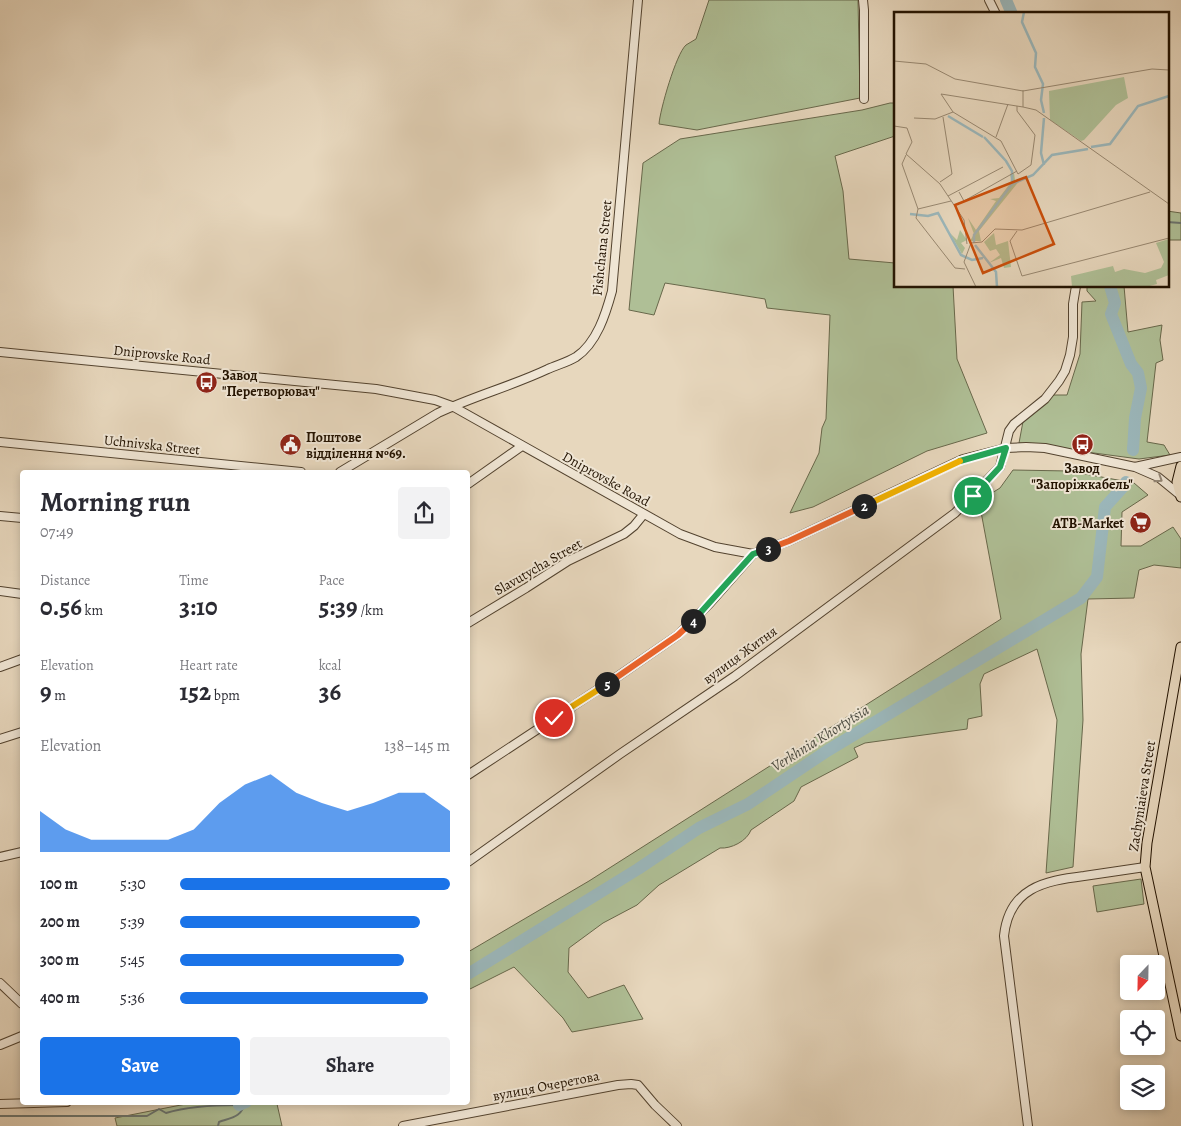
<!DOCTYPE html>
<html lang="en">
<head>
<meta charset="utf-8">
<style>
	:root { --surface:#fff; --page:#f2f2f3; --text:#2b2b33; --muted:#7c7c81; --accent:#1a73e8 }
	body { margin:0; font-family:Alegreya,serif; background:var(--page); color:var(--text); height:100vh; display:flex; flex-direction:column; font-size:19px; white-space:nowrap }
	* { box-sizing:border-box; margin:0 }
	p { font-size:16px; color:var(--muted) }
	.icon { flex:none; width:28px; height:28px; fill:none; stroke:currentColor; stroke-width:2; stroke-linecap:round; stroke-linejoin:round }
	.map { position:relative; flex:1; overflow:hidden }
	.details { position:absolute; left:20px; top:470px; width:450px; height:635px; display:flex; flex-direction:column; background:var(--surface); border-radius:5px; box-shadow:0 2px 8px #0003 }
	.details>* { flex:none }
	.needle { width:32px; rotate:202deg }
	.controls { position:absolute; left:1120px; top:955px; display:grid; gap:10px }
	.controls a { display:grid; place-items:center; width:45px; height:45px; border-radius:5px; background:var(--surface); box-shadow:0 2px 8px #0003; font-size:25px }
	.pin { position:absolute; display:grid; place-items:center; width:42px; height:42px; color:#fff; margin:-21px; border:2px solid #fff; border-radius:50%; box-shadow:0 1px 5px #0007 }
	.km { position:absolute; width:25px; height:25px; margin:-12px; border-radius:50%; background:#222; color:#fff; font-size:14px; line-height:25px; text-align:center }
	.round { display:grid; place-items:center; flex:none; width:52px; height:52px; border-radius:5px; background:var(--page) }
	.head { display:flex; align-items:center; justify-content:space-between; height:85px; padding:0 20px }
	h1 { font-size:28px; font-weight:700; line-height:38px }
	.stats { display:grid; grid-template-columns:repeat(3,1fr); gap:8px; height:85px; padding:5px 20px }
	.stats div { display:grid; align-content:center }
	.stats b { font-size:25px; font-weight:700 }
	.stats small { font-size:14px; font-weight:400 }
	.stats p { font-size:14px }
	.chart { height:140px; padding:10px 20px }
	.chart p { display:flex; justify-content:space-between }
	.chart svg { width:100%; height:90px; margin-top:5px; fill:var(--accent); opacity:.7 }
	.action { display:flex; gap:10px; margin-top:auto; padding:10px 20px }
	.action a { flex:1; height:58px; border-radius:5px; background:var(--accent); color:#fff; font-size:20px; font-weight:700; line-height:58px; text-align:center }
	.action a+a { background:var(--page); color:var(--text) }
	ul { padding:0 20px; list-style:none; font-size:16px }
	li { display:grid; grid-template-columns:80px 60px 1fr; align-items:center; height:38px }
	li i { height:12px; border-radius:6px; background:var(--accent) }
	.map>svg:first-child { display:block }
</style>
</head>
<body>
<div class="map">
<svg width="1181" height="1126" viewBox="0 0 1181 1126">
	<rect width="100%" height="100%" fill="#e7d7bd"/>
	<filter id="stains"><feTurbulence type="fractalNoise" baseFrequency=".004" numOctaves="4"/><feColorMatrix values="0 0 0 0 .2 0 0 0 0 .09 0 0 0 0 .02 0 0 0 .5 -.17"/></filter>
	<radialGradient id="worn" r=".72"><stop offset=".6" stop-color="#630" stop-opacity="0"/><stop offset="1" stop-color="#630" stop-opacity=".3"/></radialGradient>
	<path fill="#afbf96" stroke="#68684b" d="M 709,0 L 858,0 L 860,98 L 697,130 L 659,124 C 660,110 676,54 686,45 C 689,43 693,41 696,39 Z
		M 890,103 L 895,103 L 895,136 L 835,156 L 843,191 L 849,259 L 895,263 L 895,286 L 953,286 L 957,359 L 987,433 L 927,451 L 813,507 L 790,513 L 819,453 L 822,428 L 826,419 L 830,315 L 767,308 L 765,299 L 665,283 L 654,315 L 629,310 L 643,163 L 680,139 L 862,110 Z
		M 1167,211 L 1181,213 L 1181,240 L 1167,240 Z
		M 1087,286 L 1124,286 L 1128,332 L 1162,325 L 1160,340 L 1163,360 L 1156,363 L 1147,442 L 1164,445 L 1170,455 L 1139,459 L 1019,443 L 1024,416 L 1049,395 L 1067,395 L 1080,354 L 1082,302 L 1096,301 L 1087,291 Z
		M 1013,470 L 1069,471 L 1134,483 L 1148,495 L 1122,512 L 1121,546 L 1141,546 L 1173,527 L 1181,539 L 1181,568 L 1154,565 L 1139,570 L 1134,598 L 1088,599 L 1081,654 L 1083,720 L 1073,867 L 1046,873 L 1057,720 L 1037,649 L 984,674 L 980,684 L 982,716 L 968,719 L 967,729 L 865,743 L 854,748 L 858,757 L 801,787 L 794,801 L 751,830 C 747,841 731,849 720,848 L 659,885 L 637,905 L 603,923 L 569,948 L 568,972 L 588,998 L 624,985 L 643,1019 L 572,1032 L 563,1018 L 514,967 L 468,990 L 468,952 L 589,881 L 1001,619 L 979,501 L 1000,488 Z
		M 1141,879 L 1144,904 L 1097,912 L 1093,886 Z
		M 280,1103 L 277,1104 L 282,1126 L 117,1126 L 115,1118 L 191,1103 Z"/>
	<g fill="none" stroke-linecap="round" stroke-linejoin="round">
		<path stroke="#6b7570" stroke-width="2" d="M 1167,222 L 1181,223
			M 0,1116 L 147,1116 L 159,1109 L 166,1113 C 189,1106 214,1105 239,1105
			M 218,1126 L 219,1122 C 230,1118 243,1117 244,1103"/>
		<path stroke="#9bb7bb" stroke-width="12" d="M 1006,0 L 1012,14
			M 1110,286 L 1115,303 L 1111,314 L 1131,364 L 1138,373 L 1141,388 L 1135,418 L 1133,450 L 1133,447
			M 468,974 L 638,869 L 699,828 L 748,804 L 827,751 L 1081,598 L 1097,577 L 1105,507 L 1124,486 L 1126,482
			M 239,1105 L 246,1102"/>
		<defs>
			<path id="minor" d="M 863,0 L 864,10 L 864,99
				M 989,0 L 996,14
				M 0,352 L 376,389 L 435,400 L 452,406 L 680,534 L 715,547 L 753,554 L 789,541 L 963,459 L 1006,448 L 1026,447 L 1045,448 L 1135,467 L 1158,477 L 1180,495
				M 0,442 L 301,472
				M 1135,467 L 1181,457
				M 340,472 L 438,413 C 474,396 512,386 548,369 C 557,365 568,362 576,357 C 597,343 606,313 612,291 L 638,0
				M 468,484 L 522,446
				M 0,516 L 22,518
				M 0,591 L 22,594
				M 468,623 L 526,588 L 568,561 L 624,534 L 634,526 L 643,515
				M 0,667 L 22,659
				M 0,739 L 22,732
				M 468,775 L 617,677 L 678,635 L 710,603 L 753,554
				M 0,857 L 22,852
				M 468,862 L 620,754 L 735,676 L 955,513 L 1000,467 L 1009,431 L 1014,424 L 1045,399 L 1059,381 L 1065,371 L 1070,355 L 1073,337 L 1073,304 L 1076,286
				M 0,983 L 22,1004
				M 0,1045 L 22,1036
				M 0,1104 L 67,1102
				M 403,1126 L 618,1085 L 631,1084 L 638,1085 L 655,1105 L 677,1126
				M 1028,1126 L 1004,936 C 1009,888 1044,881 1084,876 C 1104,873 1125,870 1145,867"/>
			<path id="major" d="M 1181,466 L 1177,482 L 1181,497
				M 1181,647 L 1147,843 L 1145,867 L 1181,1036"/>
		</defs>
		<use href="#minor" stroke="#53432f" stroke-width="10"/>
		<use href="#major" stroke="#221200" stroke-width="11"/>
		<use href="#minor" stroke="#efe5d4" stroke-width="8"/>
		<use href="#major" stroke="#e7d7bd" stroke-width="9"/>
	</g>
	<defs><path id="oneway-chevron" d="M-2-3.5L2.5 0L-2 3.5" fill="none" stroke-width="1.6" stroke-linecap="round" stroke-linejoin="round" transform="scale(1.25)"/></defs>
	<use stroke="#938675" href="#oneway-chevron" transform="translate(1159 479) rotate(33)"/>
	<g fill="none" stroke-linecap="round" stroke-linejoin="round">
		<defs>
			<path id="split-1" d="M 960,461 L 1006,448 L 1000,467 L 973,496"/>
			<path id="split-2" d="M 864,506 L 960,461"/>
			<path id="split-3" d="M 768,549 L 789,541 L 864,506"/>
			<path id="split-4" d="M 693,621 L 753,554 L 768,549"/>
			<path id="split-5" d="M 607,684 L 678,635 L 693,621"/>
			<path id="split-6" d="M 554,718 L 607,684"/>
		</defs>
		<use href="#split-1" stroke="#fff" stroke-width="10"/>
		<use href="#split-2" stroke="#fff" stroke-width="10"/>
		<use href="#split-3" stroke="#fff" stroke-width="10"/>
		<use href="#split-4" stroke="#fff" stroke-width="10"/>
		<use href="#split-5" stroke="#fff" stroke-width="10"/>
		<use href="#split-6" stroke="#fff" stroke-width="10"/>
		<use href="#split-1" stroke="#22a559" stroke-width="6"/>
		<use href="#split-2" stroke="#f5b400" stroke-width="6"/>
		<use href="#split-3" stroke="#f0652b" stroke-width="6"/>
		<use href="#split-4" stroke="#22a559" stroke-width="6"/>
		<use href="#split-5" stroke="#f0652b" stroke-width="6"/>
		<use href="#split-6" stroke="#f5b400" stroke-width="6"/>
	</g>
	<defs>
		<symbol id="bus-disc" viewBox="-11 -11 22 22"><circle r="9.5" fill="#8f2418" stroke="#efe5d4"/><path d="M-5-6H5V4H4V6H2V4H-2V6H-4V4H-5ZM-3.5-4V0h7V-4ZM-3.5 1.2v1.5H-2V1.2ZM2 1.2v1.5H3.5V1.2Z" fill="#fff"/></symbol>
		<symbol id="civic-disc" viewBox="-11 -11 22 22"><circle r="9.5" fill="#8f2418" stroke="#efe5d4"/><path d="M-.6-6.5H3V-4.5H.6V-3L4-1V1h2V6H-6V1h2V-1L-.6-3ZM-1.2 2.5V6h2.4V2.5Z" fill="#fff"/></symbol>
		<symbol id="supermarket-disc" viewBox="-11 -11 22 22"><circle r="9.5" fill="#8f2418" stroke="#efe5d4"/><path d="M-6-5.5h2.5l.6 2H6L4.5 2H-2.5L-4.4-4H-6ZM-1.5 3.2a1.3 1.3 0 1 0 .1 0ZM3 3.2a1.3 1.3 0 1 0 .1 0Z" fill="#fff"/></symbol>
	</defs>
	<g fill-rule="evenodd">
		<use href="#bus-disc" x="194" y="370" width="25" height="25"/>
		<use href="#civic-disc" x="278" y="432" width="25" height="25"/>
		<use href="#bus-disc" x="1070" y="432" width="25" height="25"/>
		<use href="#supermarket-disc" x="1128" y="510" width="25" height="25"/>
	</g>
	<g text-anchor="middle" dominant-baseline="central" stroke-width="4" stroke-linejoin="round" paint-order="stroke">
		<g font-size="14" fill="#221200" stroke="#efe5d4">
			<text transform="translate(602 248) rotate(-84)">Pishchana Street</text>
			<text transform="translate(162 355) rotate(6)">Dniprovske Road</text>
			<text transform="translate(152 445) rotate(6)">Uchnivska Street</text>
			<text transform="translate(606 479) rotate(29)">Dniprovske Road</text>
			<text transform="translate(538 567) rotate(-30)">Slavutycha Street</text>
			<text transform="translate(740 655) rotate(-36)">вулиця Житня</text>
			<text transform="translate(1142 796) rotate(-81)">Zachyniaieva Street</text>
			<text transform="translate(546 1086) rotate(-11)">вулиця Очеретова</text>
		</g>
		<g font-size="14" font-weight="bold" fill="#221200" stroke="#efe5d4" text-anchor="start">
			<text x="222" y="375">Завод<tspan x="222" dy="16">"Перетворювач"</tspan></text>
			<text x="306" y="437">Поштове<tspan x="306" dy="16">відділення №69.</tspan></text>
			<text x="1082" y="468" text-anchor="middle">Завод<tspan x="1082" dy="16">"Запоріжкабель"</tspan></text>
			<text x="1124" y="523" text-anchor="end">ATB-Market</text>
		</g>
		<g font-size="15" font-style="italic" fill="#4c4c41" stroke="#efe5d4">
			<text transform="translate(820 738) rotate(-32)">Verkhnia Khortytsia</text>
		</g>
	</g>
	<g transform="translate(894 12)">
		<rect width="275" height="275" fill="#e7d7bd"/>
		<path d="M 230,65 L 234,86 L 222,93 L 190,128 L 187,129 L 156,108 L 155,79 ZM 120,161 L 121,168 L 126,168 L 85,219 L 87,229 L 76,229 L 80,222 L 74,206 L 82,218 L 102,189 L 96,187 L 105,186 L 118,169 L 116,163 ZM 66,218 L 73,228 L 67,231 L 71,236 L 68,242 L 56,221 L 63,228 ZM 100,221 L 102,233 L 114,229 L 117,255 L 110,256 L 107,246 L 95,251 L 106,243 L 102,237 L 96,239 L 90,230 ZM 275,227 L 275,263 L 262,268 L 263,272 L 252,275 L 178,275 L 177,264 L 219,254 L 221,260 L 230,257 L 251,261 L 267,256 L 270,250 L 262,231 Z" fill="#afbf96"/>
		<path fill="none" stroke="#9bb7bb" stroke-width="2.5" d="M 130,0 L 128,10 L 142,41 L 141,55 L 149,72 L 147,88 L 150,101M 54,104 L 89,125M 150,106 L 147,141 L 150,153M 90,125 L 112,149 L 118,159 L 118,172M 197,135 L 216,132 L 244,94 L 275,84M 118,172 L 139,163 L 158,143 L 194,137M 16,202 L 34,204 L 44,201 L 67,243 L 78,248 L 89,246M 80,231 L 80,223 L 118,172M 81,233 L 102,260 L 103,275"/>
		<path fill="none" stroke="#988871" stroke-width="1" d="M 0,49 L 32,52 L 61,67 L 129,79 L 258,57 L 275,58M 129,78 L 129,95 L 142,98 L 275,192M 47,82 L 59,100 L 107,129 L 124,162 L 137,153 L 141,123 L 123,99 L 123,94M 47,82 L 129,95M 20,106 L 41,107 L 59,100M 0,114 L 13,116 L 18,130 L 12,142 L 46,172 L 70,208 L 73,232M 102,125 L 114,92M 12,143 L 8,152 L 24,197 L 22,206 L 61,256 L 71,257M 46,170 L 58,162 L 49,105M 65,180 L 70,189 L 123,159M 54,184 L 109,155M 24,197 L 57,189M 123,219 L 116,229 L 128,264 L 275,226M 77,231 L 88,230 L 101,217 L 128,218 L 256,180M 77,231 L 70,250 L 82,275"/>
		<path fill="#ca4e0a" fill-opacity="0.15" stroke="#ca4e0a" stroke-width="2.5" d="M 132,165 L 160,232 L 89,261 L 61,193 Z"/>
		<rect width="275" height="275" fill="none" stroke="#221200" stroke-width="2.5"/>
	</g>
	<rect width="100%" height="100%" filter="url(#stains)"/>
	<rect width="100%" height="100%" fill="url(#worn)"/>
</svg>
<div class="controls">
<a><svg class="needle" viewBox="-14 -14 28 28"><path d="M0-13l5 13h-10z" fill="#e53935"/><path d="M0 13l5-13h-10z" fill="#7c7c81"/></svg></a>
<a><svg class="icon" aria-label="locate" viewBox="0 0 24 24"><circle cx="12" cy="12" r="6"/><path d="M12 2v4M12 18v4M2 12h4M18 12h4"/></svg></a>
<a><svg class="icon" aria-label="layers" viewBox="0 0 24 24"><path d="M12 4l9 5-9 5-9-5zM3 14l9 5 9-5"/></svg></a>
</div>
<div class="pin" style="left:973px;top:496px;background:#1e9e55"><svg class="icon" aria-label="arrive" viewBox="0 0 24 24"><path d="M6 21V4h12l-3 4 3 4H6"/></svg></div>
<div class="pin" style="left:554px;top:718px;background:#d93025"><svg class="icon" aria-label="check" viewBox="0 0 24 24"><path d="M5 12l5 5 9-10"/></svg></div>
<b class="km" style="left:864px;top:506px">2</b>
<b class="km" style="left:768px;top:549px">3</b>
<b class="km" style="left:693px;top:621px">4</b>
<b class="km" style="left:607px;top:684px">5</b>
<section class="details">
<div class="head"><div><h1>Morning run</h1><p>07:49</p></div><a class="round"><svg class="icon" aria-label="share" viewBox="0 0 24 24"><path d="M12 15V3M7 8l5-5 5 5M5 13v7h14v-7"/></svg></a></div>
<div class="stats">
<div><p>Distance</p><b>0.56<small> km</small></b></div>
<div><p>Time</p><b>3:10</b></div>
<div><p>Pace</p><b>5:39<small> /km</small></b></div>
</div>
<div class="stats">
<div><p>Elevation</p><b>9<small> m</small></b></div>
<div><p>Heart rate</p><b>152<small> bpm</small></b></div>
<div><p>kcal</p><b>36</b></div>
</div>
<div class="chart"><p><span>Elevation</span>138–145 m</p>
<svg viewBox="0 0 160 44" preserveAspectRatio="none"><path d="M0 44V24L10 33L20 38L30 38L40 38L50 38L60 33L70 20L80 11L90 6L100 15L110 20L120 24L130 20L140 15L150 15L160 24V44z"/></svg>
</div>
<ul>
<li><b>100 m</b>5:30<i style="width:100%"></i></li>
<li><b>200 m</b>5:39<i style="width:89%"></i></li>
<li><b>300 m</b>5:45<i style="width:83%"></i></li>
<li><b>400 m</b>5:36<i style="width:92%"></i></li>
</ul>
<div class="action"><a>Save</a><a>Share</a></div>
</section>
</div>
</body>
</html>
